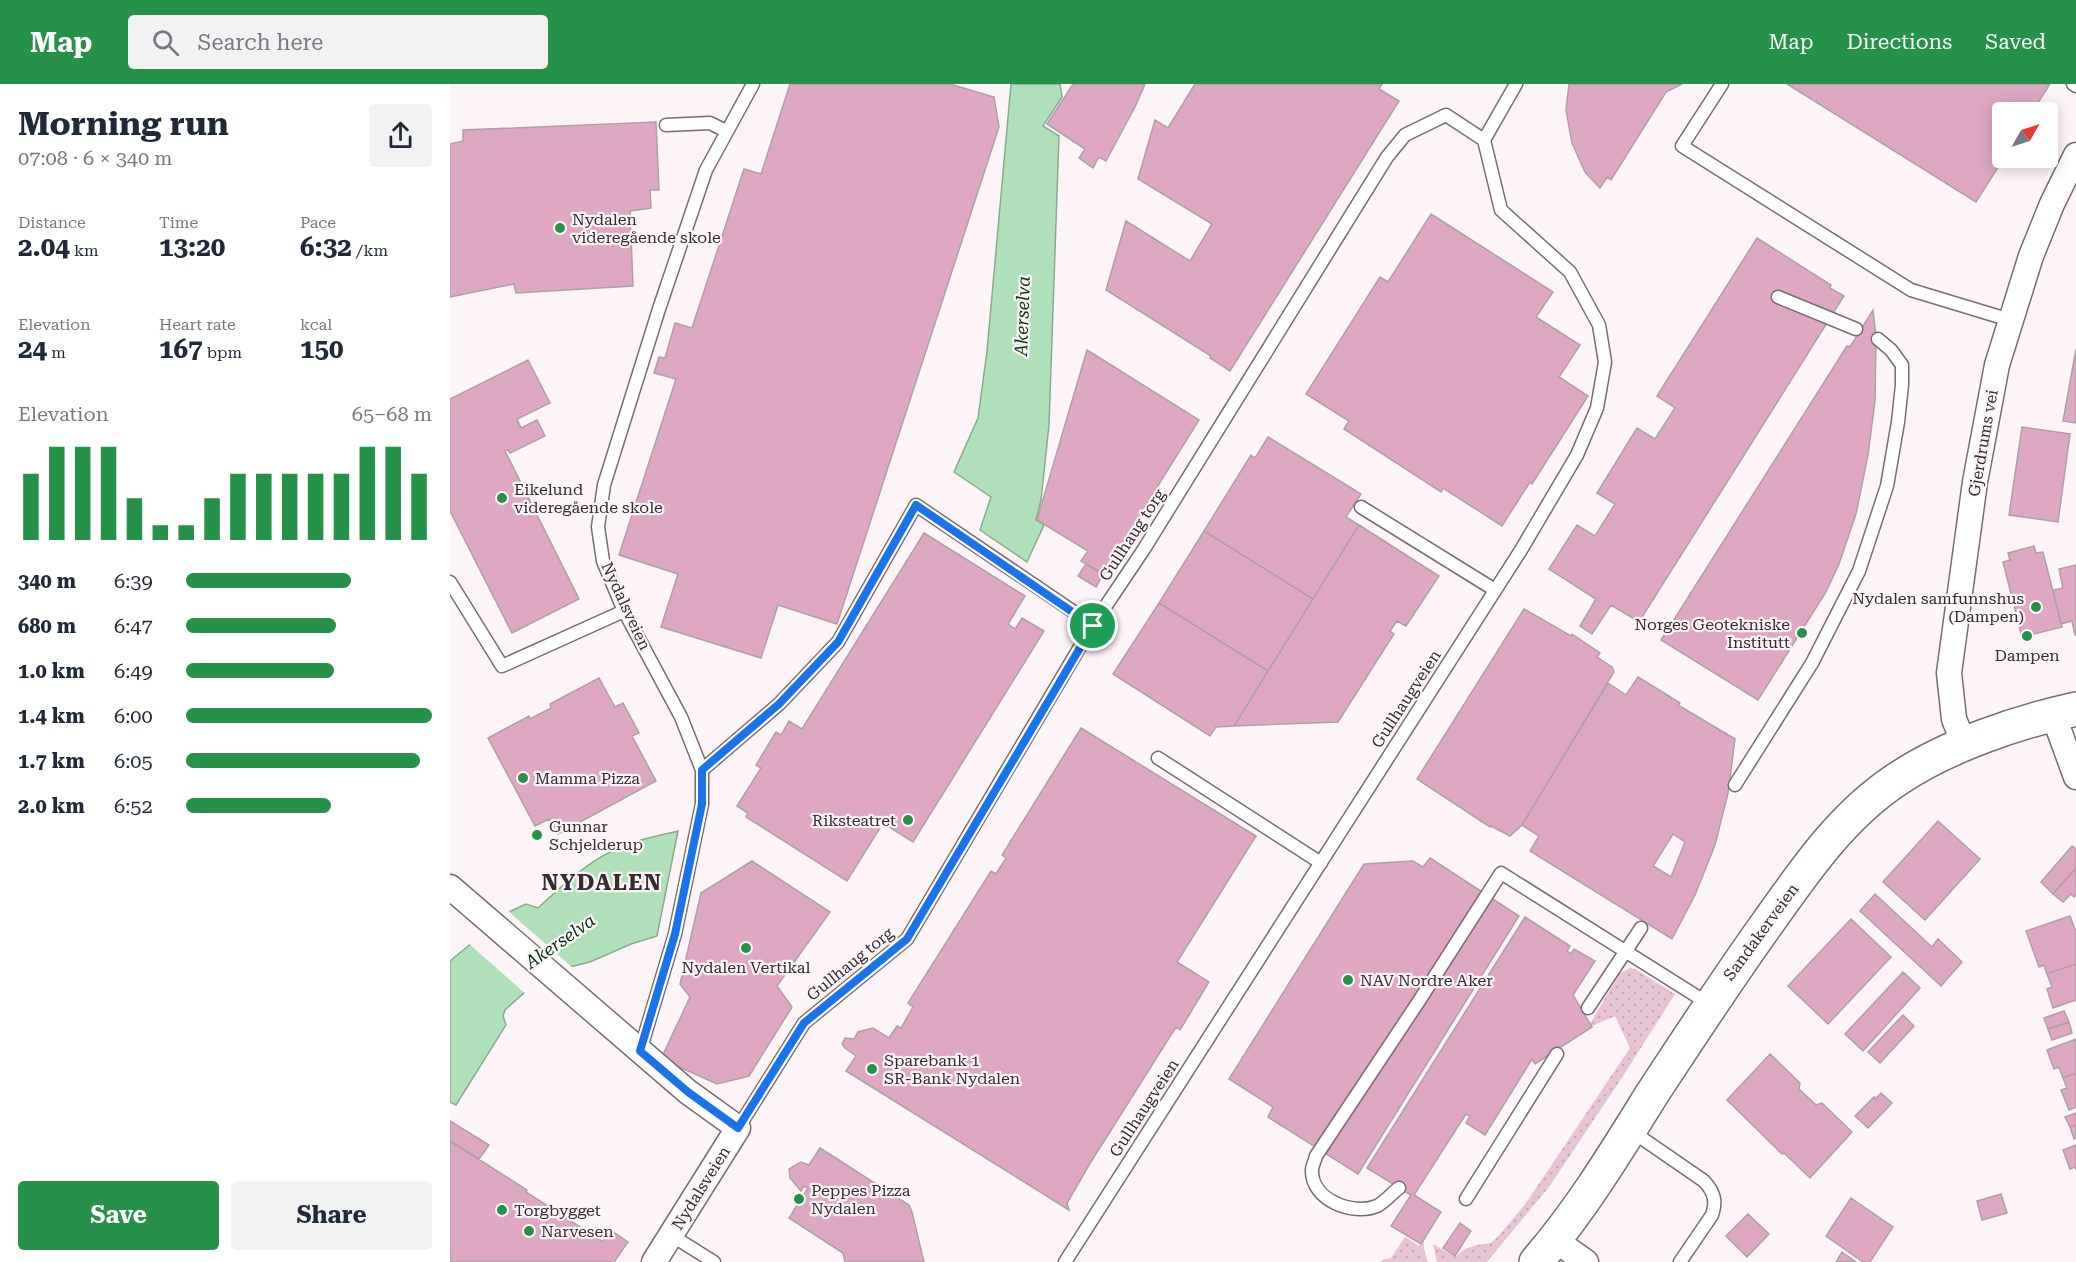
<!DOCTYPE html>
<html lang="en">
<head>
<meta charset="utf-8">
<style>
	:root { --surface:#fff; --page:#f2f2f3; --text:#1f2937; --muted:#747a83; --accent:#259149 }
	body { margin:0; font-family:"Roboto Serif",serif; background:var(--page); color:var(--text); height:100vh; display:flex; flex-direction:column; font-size:22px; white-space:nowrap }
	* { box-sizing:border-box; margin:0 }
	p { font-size:20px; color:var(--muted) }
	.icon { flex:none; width:33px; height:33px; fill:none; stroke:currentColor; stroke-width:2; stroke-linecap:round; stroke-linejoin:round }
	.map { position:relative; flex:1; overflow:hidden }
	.panel { display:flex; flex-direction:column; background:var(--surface); width:450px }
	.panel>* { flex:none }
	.needle { width:39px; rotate:51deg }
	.buttons { position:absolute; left:1542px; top:18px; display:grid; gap:12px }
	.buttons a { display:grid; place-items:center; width:66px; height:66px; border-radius:6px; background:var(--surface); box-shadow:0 3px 15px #0003; font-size:30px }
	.pin { position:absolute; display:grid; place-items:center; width:51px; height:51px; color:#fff; margin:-26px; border:3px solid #fff; border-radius:50%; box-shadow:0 2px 6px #0007 }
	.round { display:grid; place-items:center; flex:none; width:63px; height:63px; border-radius:6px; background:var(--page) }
	.summary { display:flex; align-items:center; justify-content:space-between; height:102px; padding:0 18px }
	h1 { font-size:33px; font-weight:700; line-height:45px }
	.figures { display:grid; grid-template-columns:repeat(3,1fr); gap:9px; height:102px; padding:6px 18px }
	.figures div { display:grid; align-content:center }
	.figures b { font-size:26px; font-weight:700 }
	.figures small { font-size:16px; font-weight:400 }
	.figures p { font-size:16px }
	.chart { height:168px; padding:12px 18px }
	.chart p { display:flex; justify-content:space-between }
	.chart svg { width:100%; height:108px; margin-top:6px; stroke:var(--accent); stroke-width:6 }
	.action { display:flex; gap:12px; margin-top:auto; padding:12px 18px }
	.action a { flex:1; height:69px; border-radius:6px; background:var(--accent); color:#fff; font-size:24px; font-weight:700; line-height:69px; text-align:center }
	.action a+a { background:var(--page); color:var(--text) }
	ul { padding:0 18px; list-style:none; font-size:20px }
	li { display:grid; grid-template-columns:96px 72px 1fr; align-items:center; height:45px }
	li i { height:15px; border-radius:8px; background:var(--accent) }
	header { display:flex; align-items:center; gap:36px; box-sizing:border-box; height:84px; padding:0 30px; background:var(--accent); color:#fff }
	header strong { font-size:28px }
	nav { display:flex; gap:33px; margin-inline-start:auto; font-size:21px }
	.search { width:420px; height:54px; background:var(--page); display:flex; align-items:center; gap:15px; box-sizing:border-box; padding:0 21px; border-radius:6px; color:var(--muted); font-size:22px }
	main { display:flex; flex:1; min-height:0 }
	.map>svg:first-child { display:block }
</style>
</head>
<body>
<header>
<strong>Map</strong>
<div class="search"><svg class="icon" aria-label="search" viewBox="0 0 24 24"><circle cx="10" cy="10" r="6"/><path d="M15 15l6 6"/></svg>Search here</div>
<nav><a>Map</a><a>Directions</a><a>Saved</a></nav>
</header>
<main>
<section class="panel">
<div class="summary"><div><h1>Morning run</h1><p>07:08 · 6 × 340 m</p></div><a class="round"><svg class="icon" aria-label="share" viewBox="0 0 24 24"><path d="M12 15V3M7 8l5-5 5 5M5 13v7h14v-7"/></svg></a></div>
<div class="figures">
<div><p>Distance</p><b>2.04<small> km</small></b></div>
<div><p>Time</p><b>13:20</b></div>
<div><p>Pace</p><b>6:32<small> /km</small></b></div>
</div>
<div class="figures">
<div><p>Elevation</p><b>24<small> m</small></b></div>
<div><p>Heart rate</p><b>167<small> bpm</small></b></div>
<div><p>kcal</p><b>150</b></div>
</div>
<div class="chart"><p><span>Elevation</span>65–68 m</p>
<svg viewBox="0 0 160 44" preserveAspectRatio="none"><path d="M5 44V17M15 44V6M25 44V6M35 44V6M45 44V27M55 44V38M65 44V38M75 44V27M85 44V17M95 44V17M105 44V17M115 44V17M125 44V17M135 44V6M145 44V6M155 44V17"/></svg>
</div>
<ul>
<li><b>340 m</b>6:39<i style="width:67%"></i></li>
<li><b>680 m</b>6:47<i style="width:61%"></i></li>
<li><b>1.0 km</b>6:49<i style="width:60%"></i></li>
<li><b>1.4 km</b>6:00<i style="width:100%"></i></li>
<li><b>1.7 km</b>6:05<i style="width:95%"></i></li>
<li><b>2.0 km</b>6:52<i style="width:59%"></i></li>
</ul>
<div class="action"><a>Save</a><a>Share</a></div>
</section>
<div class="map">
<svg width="1626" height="1178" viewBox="0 0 1626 1178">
	<defs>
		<pattern id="grass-dots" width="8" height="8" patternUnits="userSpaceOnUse" patternTransform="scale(1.5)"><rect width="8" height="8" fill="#e7c4d4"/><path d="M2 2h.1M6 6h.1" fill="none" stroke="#c7a9b6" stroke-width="1.8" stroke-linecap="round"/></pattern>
	</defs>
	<rect width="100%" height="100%" fill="#fdf4f8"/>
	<path fill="url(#grass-dots)" d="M 1180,884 L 1185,885 L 1225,910 L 1175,989 L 1099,1103 L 1037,1178 L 987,1178 L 983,1160 L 1005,1173 L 1015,1165 L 1027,1161 L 1041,1159 L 1051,1149 L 1076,1119 L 1180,964 L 1165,932 L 1142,942 L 1140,940 L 1170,889 Z
		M 955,1153 L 969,1162 L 974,1156 L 974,1165 L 978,1178 L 932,1178 L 931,1176 L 941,1174 Z"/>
	<path fill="#b0e0b9" stroke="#8aaa90" stroke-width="1.5" d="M 561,0 L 610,0 L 612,13 L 593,42 L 609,52 L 599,341 L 591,416 L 586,436 L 594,441 L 577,478 L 530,446 L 541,413 L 504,388 L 528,334 L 537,267 Z
		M 228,747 L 207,852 L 181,860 L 140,878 L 115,884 L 85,899 L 55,926 L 53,932 L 56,941 L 6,1021 L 0,1018 L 0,877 L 61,827 L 76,820 L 88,824 C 115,799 143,772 179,760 C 194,754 212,751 228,747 Z"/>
	<path fill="#fdf4f8" d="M 57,826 L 124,885 L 97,896 L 77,911 L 17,858 Z"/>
	<path fill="#dfa8c2" stroke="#aea0a6" stroke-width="1.5" fill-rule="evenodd" d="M 340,0 L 500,0 L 544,13 L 549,43 L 387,540 L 328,521 L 311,574 L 211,543 L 228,490 L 169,471 L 226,295 L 204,289 L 209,273 L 215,274 L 225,239 L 242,244 L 294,85 L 311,90 Z
		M 623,0 L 695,0 L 685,23 L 656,77 L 649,73 L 643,84 L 629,74 L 635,65 L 597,40 Z
		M 745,0 L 932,0 L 929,5 L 949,17 L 780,287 L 760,274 L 761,272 L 656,206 L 676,137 L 740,177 L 762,140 L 688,95 L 705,36 L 718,44 Z
		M 1119,0 L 1232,0 L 1216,8 L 1161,96 L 1157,93 L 1150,104 L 1135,88 L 1122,59 L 1116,26 Z
		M 1337,0 L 1600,0 L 1582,28 L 1552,28 L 1552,74 L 1554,74 L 1526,118 Z
		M 206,38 L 209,106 L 200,106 L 201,124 L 180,127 L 183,202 L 66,209 L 64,200 L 0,213 L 0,60 L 13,57 L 13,46 Z
		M 981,130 L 1103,208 L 1086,233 L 1130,261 L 1109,293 L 1138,312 L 1082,400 L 1080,398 L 1052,442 L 993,404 L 991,408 L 894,345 L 899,337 L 856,310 L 930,193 L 938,198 Z
		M 1307,154 L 1381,201 L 1380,204 L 1394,212 L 1189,538 L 1161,521 L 1142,550 L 1130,542 L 1146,515 L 1099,485 L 1127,441 L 1145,452 L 1165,420 L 1147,409 L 1187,344 L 1205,355 L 1225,324 L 1207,312 Z
		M 1423,226 L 1426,253 L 1425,317 L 1418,371 L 1406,430 L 1389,480 L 1376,508 L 1308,616 L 1211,556 L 1397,262 L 1400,263 Z
		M 1626,265 L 1626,339 L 1613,337 Z
		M 637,266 L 749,336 L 653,490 L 631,477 L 638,467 L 587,436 Z
		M 78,276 L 100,319 L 67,335 L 71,344 L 87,336 L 95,352 L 60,369 L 58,366 L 55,367 L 129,515 L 62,549 L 0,427 L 0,315 Z
		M 1572,343 L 1620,350 L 1608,438 L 1559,431 Z
		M 818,353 L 911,410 L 896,433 L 909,441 L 863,515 L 754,447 L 801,371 L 805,374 Z
		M 909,441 L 989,492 L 956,542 L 947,537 L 940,547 L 944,550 L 888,638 L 784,642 Z
		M 754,447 L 863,515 L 818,587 L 709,519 Z
		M 474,449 L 575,512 L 558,540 L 565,545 L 572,534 L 594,547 L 463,758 L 433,739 L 397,797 L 296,733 L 298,729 L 287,722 L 311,684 L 306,681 L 326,648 L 331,651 L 339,637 L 352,645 Z
		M 1584,462 L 1586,469 L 1593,468 L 1612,543 L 1572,553 L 1553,478 L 1560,476 L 1558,469 Z
		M 636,480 L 653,491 L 646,503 L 628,492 Z
		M 1626,481 L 1626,551 L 1625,551 L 1622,537 L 1611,540 L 1603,506 L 1613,504 L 1609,485 Z
		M 709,519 L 818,587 L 784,642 L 766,643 L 760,652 L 663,590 Z
		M 1074,525 L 1121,552 L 1122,550 L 1150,569 L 1147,573 L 1162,583 L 1164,588 L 1072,741 L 1060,752 L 1041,742 L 1040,743 L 967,695 Z
		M 1188,593 L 1230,619 L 1228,621 L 1285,655 L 1278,709 L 1265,761 L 1245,811 L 1222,855 L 1080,767 L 1089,752 L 1072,741 L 1158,599 L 1176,611 ZM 1223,750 L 1235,758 L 1221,793 L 1203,782 Z
		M 149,594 L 165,623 L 173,619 L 189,649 L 182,652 L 206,697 L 108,750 L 99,735 L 85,742 L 38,654 L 79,632 L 80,635 L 101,624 L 100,620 Z
		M 631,644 L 806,752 L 727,878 L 759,898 L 730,946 L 726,943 L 639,1081 L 617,1119 L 619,1126 L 396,987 L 406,972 L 395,964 L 392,960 L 395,954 L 404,955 L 408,948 L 423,944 L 439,954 L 447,942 L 451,944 L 463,923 L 458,919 L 541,787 L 546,790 L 556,774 L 552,771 Z
		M 1488,737 L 1530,775 L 1475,836 L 1433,798 Z
		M 1622,762 L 1626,765 L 1626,784 L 1603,810 L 1591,798 Z
		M 980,774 L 1069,832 L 908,1090 L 818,1033 L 823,1023 L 779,995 L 914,780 L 963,777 L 973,783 Z
		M 302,777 L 380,828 L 327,902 L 342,923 L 299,992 L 267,1000 L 211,975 L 240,913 L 230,900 L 251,809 Z
		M 1626,784 L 1626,811 L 1624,813 L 1621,810 L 1613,818 L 1603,810 Z
		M 1425,810 L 1482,863 L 1488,855 L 1512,878 L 1491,902 L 1410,827 Z
		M 1620,832 L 1626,848 L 1626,880 L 1597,890 L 1594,881 L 1589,883 L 1576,847 Z
		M 1075,833 L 1120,862 L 1117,867 L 1121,870 L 1124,865 L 1145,877 L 1123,911 L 1142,943 L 1085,980 L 1082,975 L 1035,1051 L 1016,1039 L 1020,1032 L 1016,1030 L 964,1111 L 991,1128 L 971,1160 L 941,1142 L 961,1111 L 917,1084 Z
		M 1401,835 L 1441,873 L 1378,940 L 1338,902 Z
		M 1626,880 L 1626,916 L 1603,924 L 1597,905 L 1602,903 L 1597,890 Z
		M 1453,888 L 1470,904 L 1413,967 L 1395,950 Z
		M 1614,927 L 1619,938 L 1598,945 L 1594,934 Z
		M 1453,931 L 1464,942 L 1430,979 L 1418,968 Z
		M 1619,938 L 1622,949 L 1602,956 L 1598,945 Z
		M 1626,955 L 1626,989 L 1613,994 L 1609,983 L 1604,985 L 1597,966 Z
		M 1320,970 L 1350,999 L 1349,1005 L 1366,1021 L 1372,1019 L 1402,1048 L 1360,1094 L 1334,1069 L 1332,1070 L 1277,1016 Z
		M 1626,989 L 1626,1023 L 1619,1026 L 1611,1006 L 1617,1004 L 1613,994 Z
		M 1431,1009 L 1442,1019 L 1418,1044 L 1405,1032 L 1424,1013 L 1425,1015 Z
		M 1626,1029 L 1626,1041 L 1620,1043 L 1615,1033 Z
		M 0,1037 L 39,1061 L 29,1075 L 0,1057 Z
		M 1626,1041 L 1626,1054 L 1624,1055 L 1620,1043 Z
		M 0,1057 L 77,1106 L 76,1108 L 153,1158 L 159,1145 L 178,1158 L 164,1178 L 0,1178 Z
		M 1626,1061 L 1626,1086 L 1625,1083 L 1620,1085 L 1613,1066 Z
		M 370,1064 L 459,1121 L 462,1128 L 474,1178 L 395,1178 L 393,1169 L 339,1134 L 358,1104 L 354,1102 L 351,1107 L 340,1094 L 339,1085 L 351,1078 L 359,1081 Z
		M 1551,1110 L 1557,1129 L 1532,1136 L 1527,1117 Z
		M 1401,1114 L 1443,1143 L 1420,1178 L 1413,1178 L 1376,1152 Z
		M 1298,1130 L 1319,1150 L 1297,1173 L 1276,1152 Z
		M 1010,1139 L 1021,1147 L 1005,1172 L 993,1164 Z
		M 1392,1168 L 1406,1178 L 1386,1178 Z"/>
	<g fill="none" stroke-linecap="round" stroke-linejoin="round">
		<defs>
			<path id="lane" d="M 1272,0 L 1232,62 L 1461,206 L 1560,236
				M 1623,0 L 1626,2
				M 216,41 L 260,39 L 276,47
				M 1034,56 L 1066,0
				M 1328,213 L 1406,245
				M 911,423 L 1045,506
				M 0,498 L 52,582 L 174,527
				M 708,674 L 871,779
				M 252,686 L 329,620 L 388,558 L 466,421 L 643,541
				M 1285,701 L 1362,579 L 1409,487 L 1437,402 L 1448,338 L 1452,301 L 1452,281 L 1441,266 L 1428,255
				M 1138,924 L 1191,844
				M 190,967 L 225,850 L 252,720 L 252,686 L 231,633 L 174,527 L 153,477 L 148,443 L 154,401 L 209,225 L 256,86 L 303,0
				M 288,1044 L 354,939 L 457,855 L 643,541 L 694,465 L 937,73 L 955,51 L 996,31 L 1034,56
				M 1180,1046 L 1254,1097 C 1264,1108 1267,1117 1262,1131 L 1230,1178
				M 949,1104 C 942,1109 935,1118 927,1122 C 903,1132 861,1116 862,1086 C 862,1082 865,1077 866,1072 L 969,917 L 1051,789 L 1259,920
				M 1016,1115 L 1107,970
				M 221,1151 L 264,1178
				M 615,1178 L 1071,466 L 1127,371 L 1147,324 L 1155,278 L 1149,241 L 1120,188 L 1051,126 L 1034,56"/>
			<path id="street" d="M 1603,630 L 1626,693
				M 1514,660 L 1504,635 L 1499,589 L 1525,398 L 1547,281 L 1581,172 L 1602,120 L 1626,71
				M 0,803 L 238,1008 L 288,1044 L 204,1178
				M 1105,1156 L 1136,1178"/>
			<path id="secondary" d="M 1086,1178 C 1131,1126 1166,1068 1202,1010 C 1240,952 1278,894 1319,837 C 1355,786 1392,732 1446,696 C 1496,662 1567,638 1626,625"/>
		</defs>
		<use href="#lane" stroke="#786b71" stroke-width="15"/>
		<use href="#street" stroke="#786b71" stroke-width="27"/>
		<use href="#secondary" stroke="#786b71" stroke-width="36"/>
		<use href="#lane" stroke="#fff" stroke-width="12"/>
		<use href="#street" stroke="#fff" stroke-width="24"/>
		<use href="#secondary" stroke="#fff" stroke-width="33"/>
	</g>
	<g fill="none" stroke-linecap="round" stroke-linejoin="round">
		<defs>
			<path id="route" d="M 466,421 L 643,542 L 457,855 L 354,939 L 288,1044 L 238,1008 L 190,967 L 225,850 L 252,720 L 252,686 L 329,620 L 388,558 Z"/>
		</defs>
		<use href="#route" stroke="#fff" stroke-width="12"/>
		<use href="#route" stroke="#1a73e8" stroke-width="8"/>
	</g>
	<g fill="#259149" stroke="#fdf4f8" stroke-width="2">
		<circle cx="110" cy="144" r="6"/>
		<circle cx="52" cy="414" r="6"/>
		<circle cx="1586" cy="523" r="6"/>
		<circle cx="1352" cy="549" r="6"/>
		<circle cx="1577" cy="552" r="6"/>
		<circle cx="73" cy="694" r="6"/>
		<circle cx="458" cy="736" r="6"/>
		<circle cx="87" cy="751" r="6"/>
		<circle cx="296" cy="864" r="6"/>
		<circle cx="898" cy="896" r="6"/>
		<circle cx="422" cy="985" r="6"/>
		<circle cx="349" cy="1115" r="6"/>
		<circle cx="52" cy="1126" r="6"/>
		<circle cx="79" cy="1147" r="6"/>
	</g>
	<g text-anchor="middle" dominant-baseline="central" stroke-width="4.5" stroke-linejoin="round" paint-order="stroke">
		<g font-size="16" fill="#332d30" stroke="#fdf4f8" text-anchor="start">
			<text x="122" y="135">Nydalen<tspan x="122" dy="18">videregående skole</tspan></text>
			<text x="64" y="405">Eikelund<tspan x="64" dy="18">videregående skole</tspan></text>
			<text x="1574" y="514" text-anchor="end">Nydalen samfunnshus<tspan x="1574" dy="18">(Dampen)</tspan></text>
			<text x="1340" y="540" text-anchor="end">Norges Geotekniske<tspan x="1340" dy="18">Institutt</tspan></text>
			<text x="1577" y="571" text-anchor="middle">Dampen</text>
			<text x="85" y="694">Mamma Pizza</text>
			<text x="446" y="736" text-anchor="end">Riksteatret</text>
			<text x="99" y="742">Gunnar<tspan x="99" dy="18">Schjelderup</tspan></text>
			<text x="296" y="883" text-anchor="middle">Nydalen Vertikal</text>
			<text x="910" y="896">NAV Nordre Aker</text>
			<text x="434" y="976">Sparebank 1<tspan x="434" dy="18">SR-Bank Nydalen</tspan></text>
			<text x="361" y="1106">Peppes Pizza<tspan x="361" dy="18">Nydalen</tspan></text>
			<text x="64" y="1126">Torgbygget</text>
			<text x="91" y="1147">Narvesen</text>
		</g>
		<g font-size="16" fill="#332d30" stroke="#fdf4f8">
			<text transform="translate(1533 359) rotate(-80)">Gjerdrums vei</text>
			<text transform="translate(682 451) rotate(-57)">Gullhaug torg</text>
			<text transform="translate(176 522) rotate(65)">Nydalsveien</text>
			<text transform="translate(956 615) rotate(-57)">Gullhaugveien</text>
			<text transform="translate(1311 848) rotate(-54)">Sandakerveien</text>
			<text transform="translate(400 880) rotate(-39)">Gullhaug torg</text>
			<text transform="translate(694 1024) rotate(-57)">Gullhaugveien</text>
			<text transform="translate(251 1104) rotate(-58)">Nydalsveien</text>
		</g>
		<g font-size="18" font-style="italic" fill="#003512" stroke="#fdf4f8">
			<text transform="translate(572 232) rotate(-88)">Akerselva</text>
			<text transform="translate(110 857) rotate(-35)">Akerselva</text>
		</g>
		<g font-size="22" font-weight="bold" letter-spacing="1.5" fill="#332d30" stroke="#fdf4f8">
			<text x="152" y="798">NYDALEN</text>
		</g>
	</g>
</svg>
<div class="buttons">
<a><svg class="needle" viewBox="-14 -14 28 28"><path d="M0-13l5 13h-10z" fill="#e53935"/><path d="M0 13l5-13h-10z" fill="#747a83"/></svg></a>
</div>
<div class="pin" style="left:643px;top:542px;background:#1e9e55"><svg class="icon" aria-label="arrive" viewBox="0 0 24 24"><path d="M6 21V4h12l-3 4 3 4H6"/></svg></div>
</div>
</main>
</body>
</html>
